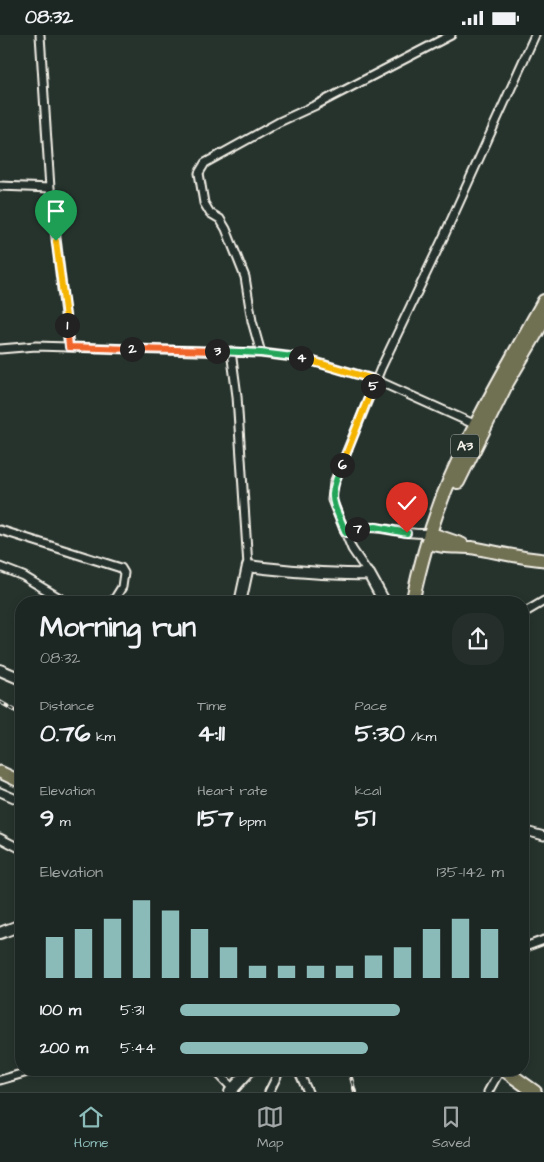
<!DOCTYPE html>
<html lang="en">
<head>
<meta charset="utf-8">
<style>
	:root { --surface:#1c2622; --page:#252e2a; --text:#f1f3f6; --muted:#a0a5a5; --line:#3a4340; --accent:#8bbbb9 }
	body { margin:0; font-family:"Architects Daughter",sans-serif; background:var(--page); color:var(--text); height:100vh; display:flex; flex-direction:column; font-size:19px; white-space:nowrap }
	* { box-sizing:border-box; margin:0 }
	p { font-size:16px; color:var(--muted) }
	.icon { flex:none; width:28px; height:28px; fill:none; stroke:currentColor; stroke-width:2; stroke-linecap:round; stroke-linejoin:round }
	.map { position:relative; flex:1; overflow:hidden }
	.drawer { position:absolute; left:15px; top:561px; width:514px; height:480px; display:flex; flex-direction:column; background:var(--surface); border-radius:20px; box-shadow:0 2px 8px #0003,0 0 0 1px var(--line) }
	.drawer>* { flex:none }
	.pin { position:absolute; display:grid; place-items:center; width:42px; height:42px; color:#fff; margin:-51px -21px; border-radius:50% 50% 50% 0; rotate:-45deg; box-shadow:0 0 5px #0007 }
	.pin .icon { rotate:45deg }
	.km { position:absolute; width:25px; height:25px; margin:-12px; border-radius:50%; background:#222; color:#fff; font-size:14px; line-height:25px; text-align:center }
	.round { display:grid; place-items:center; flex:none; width:52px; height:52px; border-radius:20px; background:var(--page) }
	.headline { display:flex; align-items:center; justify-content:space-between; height:85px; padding:0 25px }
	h1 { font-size:28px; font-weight:700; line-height:38px }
	.stats { display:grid; grid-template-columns:repeat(3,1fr); gap:8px; height:85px; padding:5px 25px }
	.stats div { display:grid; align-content:center }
	.stats b { font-size:25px; font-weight:700 }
	.stats small { font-size:14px; font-weight:400 }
	.stats p { font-size:14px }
	.chart { height:140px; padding:10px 25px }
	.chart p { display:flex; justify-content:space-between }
	.chart svg { width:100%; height:90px; margin-top:5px; stroke:var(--accent); stroke-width:6 }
	ul { padding:0 25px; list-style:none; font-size:16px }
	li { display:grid; grid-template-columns:80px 60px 1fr; align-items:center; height:38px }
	li i { height:12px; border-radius:6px; background:var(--accent) }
	.status { display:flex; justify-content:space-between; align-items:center; height:35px; padding:0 25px; background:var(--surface); direction:ltr }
	.status svg { height:14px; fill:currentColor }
	.menu { display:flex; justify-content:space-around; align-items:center; height:70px; border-top:1px solid var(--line); background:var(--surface); font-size:14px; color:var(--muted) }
	.menu a { display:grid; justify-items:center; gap:2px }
	.menu .on { color:var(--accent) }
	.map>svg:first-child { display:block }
</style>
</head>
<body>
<div class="status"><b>08:32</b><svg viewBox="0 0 49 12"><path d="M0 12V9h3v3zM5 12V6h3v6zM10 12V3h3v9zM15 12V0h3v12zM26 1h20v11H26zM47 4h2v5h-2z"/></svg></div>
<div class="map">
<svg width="544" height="1057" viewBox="0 0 544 1057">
	<rect width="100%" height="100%" fill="#26332d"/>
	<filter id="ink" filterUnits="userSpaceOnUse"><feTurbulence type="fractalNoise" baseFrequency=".02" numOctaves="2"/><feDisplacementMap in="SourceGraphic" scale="10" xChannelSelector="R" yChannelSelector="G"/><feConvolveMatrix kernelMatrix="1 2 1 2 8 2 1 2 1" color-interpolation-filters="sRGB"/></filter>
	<g filter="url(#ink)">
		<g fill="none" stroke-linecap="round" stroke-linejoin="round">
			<defs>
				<path id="street" d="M 40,0 L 50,153 L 69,312
					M 0,151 L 50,153
					M 0,314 L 36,311 L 261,318 L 302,323 L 376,345 L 476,390
					M 231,316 L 237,361 L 248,531
					M 261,318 L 252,286 L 245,242 L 226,194 L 220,184 L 210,178 L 204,168 L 199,138 L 205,128 L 279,87 L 316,70 L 451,0
					M 0,495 L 121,533 L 124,538 L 122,552 L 112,568
					M 346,498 C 372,484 402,502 430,498
					M 0,532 L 23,541 L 68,568
					M 369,539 L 352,514 L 332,465 L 334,448 L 381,333 L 444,201 L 535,0
					M 522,579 L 544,566
					M 0,757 L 21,766
					M 522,795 L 544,801
					M 0,803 L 21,814
					M 522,913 L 544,905
					M 215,1035 L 233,1054
					M 298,1035 L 308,1057
					M 0,1045 L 35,1035
					M 269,1057 L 280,1035
					M 488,1057 L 500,1035"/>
				<path id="secondary" d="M 240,568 L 248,531 C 288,536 328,540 369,539 L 385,568
					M 0,635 L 21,644
					M 0,898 L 21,890
					M 230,1057 L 250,1035"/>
				<path id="primary" d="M 430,498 L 462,509
					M 427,507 C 442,514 458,511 474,513 C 497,517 520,523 544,525
					M 0,737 L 21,747"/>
				<path id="highway" d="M 458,447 L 507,348 L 544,285
					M 412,568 C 421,526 433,483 450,444 C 477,382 511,325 544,266
					M 504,1035 L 535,1057"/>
			</defs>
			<use href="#street" stroke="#f4f1e8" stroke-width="11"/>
			<use href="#secondary" stroke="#f4f1e8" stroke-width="14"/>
			<use href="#primary" stroke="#f4f1e8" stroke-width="15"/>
			<use href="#highway" stroke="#f4f1e8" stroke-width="16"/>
			<use href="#street" stroke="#26332d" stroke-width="7"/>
			<use href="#secondary" stroke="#26332d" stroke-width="10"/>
			<use href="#primary" stroke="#706f52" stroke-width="11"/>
			<use href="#highway" stroke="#706f52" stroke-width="12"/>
			<defs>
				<path id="rail" d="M 0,667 L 21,679
					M 349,1035 L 355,1057"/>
			</defs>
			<use href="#rail" stroke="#f4f1e8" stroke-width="4"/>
			<use href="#rail" stroke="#26332d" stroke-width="2" stroke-dasharray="5.5" stroke-linecap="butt"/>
		</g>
	</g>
	<g fill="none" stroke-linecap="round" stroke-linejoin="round" filter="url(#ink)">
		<defs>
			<path id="split-1" d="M 56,206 L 67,290"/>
			<path id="split-2" d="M 67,290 L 69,312 L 132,314"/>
			<path id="split-3" d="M 132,314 L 217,316"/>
			<path id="split-4" d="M 217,316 L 261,318 L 301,323"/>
			<path id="split-5" d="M 301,323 L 376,345 L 373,351"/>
			<path id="split-6" d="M 342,430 L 373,351"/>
			<path id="split-7" d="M 342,430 C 327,465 332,464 346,498 L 357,494"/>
			<path id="split-8" d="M 357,494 L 376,492 L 407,498"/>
		</defs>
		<use href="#split-1" stroke="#fff" stroke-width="10"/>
		<use href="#split-2" stroke="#fff" stroke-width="10"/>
		<use href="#split-3" stroke="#fff" stroke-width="10"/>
		<use href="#split-4" stroke="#fff" stroke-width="10"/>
		<use href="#split-5" stroke="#fff" stroke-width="10"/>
		<use href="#split-6" stroke="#fff" stroke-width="10"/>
		<use href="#split-7" stroke="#fff" stroke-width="10"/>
		<use href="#split-8" stroke="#fff" stroke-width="10"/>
		<use href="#split-1" stroke="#f5b400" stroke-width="6"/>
		<use href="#split-2" stroke="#f0652b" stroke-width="6"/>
		<use href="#split-3" stroke="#f0652b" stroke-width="6"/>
		<use href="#split-4" stroke="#22a559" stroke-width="6"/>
		<use href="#split-5" stroke="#f5b400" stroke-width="6"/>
		<use href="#split-6" stroke="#f5b400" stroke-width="6"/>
		<use href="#split-7" stroke="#22a559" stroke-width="6"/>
		<use href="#split-8" stroke="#22a559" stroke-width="6"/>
	</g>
	<g text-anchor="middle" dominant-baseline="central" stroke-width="4.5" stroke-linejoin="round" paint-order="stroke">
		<rect fill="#26332d" stroke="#b6b8b0" stroke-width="1" x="451" y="399.5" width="28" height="23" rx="4"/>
		<g font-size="14" font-weight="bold" fill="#f4f1e8">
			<text x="465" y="411">A3</text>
		</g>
	</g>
</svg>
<div class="pin" style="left:56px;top:206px;background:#1e9e55"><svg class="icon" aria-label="arrive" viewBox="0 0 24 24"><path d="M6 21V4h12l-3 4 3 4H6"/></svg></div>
<div class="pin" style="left:407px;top:498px;background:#d93025"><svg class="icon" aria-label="check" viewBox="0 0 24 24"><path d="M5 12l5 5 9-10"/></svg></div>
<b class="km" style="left:67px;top:290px">1</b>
<b class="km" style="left:132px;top:314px">2</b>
<b class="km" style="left:217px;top:316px">3</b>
<b class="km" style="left:301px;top:323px">4</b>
<b class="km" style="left:373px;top:351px">5</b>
<b class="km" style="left:342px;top:430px">6</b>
<b class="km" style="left:357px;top:494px">7</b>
<section class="drawer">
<div class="headline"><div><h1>Morning run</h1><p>08:32</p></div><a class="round"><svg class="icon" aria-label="share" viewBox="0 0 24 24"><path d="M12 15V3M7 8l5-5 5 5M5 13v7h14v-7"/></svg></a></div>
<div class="stats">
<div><p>Distance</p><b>0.76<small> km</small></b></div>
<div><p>Time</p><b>4:11</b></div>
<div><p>Pace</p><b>5:30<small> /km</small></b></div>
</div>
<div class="stats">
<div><p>Elevation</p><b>9<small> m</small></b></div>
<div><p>Heart rate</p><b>157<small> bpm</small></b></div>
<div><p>kcal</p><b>51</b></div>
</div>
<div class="chart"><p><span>Elevation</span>135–142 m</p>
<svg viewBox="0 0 160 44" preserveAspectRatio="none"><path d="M5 44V24M15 44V20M25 44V15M35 44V6M45 44V11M55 44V20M65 44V29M75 44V38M85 44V38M95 44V38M105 44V38M115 44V33M125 44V29M135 44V20M145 44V15M155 44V20"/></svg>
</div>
<ul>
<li><b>100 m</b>5:31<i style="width:68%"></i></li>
<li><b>200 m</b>5:44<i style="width:58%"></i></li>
</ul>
</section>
</div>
<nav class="menu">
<a class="on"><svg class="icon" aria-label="home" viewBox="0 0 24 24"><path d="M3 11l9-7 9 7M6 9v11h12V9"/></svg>Home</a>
<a><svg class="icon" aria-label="map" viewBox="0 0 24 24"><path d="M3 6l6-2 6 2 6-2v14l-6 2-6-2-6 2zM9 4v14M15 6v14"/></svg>Map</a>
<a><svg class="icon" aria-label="saved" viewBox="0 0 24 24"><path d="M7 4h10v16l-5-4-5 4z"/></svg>Saved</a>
</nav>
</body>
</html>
